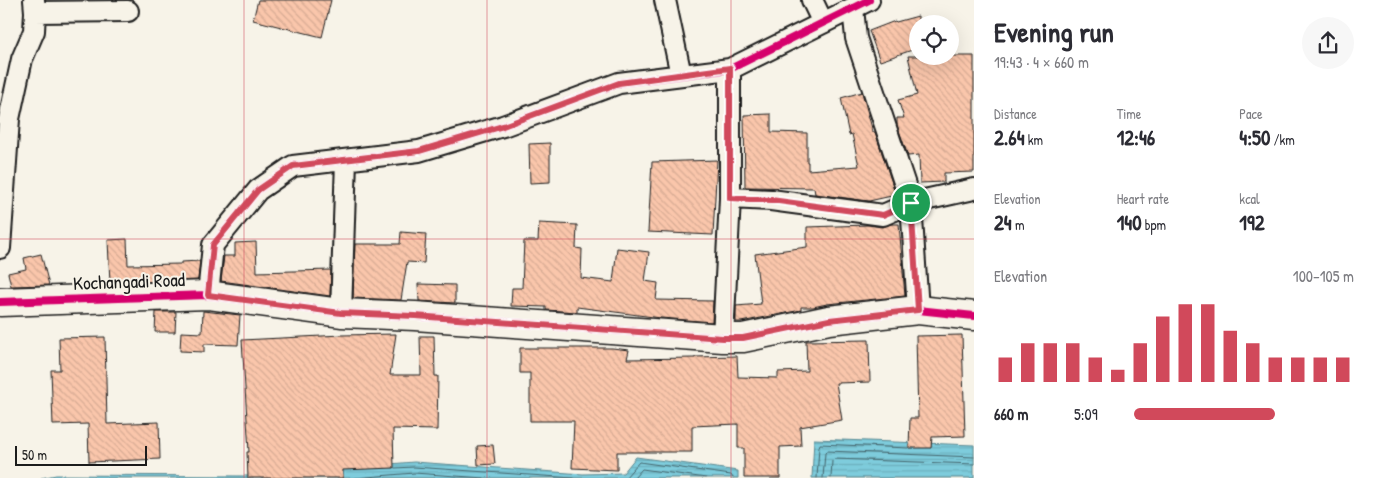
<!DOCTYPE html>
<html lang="en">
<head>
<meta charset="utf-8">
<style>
	:root { --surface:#fff; --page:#f7f7f7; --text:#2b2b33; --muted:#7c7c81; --accent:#d1495b }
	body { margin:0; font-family:"Patrick Hand",sans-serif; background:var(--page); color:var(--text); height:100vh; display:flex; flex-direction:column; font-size:19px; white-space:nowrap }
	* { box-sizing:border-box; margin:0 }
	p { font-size:16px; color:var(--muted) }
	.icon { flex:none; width:28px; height:28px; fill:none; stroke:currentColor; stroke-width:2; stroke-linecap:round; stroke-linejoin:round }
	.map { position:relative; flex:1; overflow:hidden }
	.details { display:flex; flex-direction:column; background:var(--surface); width:400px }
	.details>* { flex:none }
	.tools { position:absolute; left:909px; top:15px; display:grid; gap:10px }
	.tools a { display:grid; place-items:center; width:50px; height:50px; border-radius:50%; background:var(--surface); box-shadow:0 5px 20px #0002; font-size:25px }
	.scale { position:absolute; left:15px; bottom:12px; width:132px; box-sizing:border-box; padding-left:5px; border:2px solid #1c1c1c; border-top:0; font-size:14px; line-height:18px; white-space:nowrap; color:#1c1c1c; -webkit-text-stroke:4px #f7f3e8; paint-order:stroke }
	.pin { position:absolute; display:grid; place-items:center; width:42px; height:42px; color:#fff; margin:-21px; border:2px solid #fff; border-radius:50%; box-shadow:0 1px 5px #0007 }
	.round { display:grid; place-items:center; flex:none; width:52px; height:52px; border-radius:26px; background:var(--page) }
	.head { display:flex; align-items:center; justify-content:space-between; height:85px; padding:0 20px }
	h1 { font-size:28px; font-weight:700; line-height:38px }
	.stats { display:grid; grid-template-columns:repeat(3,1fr); gap:8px; height:85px; padding:5px 20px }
	.stats div { display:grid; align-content:center }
	.stats b { font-size:21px; font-weight:700 }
	.stats small { font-size:14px; font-weight:400 }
	.stats p { font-size:14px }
	.chart { height:140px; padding:10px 20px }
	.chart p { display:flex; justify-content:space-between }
	.chart svg { width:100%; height:90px; margin-top:5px; stroke:var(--accent); stroke-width:6 }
	ul { padding:0 20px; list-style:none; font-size:16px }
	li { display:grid; grid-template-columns:80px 60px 1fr; align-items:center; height:38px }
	li i { height:12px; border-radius:6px; background:var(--accent) }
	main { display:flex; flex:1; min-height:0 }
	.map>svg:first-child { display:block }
</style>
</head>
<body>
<main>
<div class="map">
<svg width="974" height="478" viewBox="0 0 974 478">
	<defs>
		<pattern id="water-rules" width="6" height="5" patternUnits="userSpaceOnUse" patternTransform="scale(1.25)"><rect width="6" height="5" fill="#7eccdc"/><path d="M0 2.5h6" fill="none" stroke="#6cafbc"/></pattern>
		<pattern id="building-back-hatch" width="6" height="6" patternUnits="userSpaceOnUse" patternTransform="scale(1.25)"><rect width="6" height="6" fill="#fac6ab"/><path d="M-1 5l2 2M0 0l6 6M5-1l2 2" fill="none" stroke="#d6aa93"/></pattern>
	</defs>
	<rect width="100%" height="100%" fill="#f7f3e8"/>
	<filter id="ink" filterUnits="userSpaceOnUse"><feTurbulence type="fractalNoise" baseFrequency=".02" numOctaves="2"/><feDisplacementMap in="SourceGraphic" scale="10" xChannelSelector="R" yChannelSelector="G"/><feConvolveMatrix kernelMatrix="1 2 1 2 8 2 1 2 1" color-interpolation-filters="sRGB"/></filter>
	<g filter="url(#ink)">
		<path fill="url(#water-rules)" stroke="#57868f" d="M 814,439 L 974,445 L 974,478 L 812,478 Z
			M 636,457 L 738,471 L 738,478 L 41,478 L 56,475 L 246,476 L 414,462 L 583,474 L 623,473 Z"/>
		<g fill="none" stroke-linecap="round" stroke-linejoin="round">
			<path stroke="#436269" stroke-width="1" d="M 395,468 L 414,467 L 573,478
				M 355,478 L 414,473 L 484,478
				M 625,478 L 639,462 L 731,475 L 733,478
				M 634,478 L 642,469 L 706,478
				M 817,478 L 819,447 L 820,444 L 908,448
				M 823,478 L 825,453 L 827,451 L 974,457
				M 831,478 L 832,461 L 834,459 L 974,464"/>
		</g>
		<path fill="url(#building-back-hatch)" stroke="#1c1c1c" d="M 258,0 L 331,0 L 322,37 L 253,20 Z
			M 918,16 L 918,48 L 880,61 L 869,31 L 895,21 L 896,22 Z
			M 908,56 L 974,56 L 974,172 L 944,173 L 944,182 L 920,183 L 919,155 L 908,156 L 897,125 L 897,118 L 904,118 L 898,100 L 917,95 Z
			M 862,92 L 873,132 L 875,132 L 896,195 L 869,201 L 815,194 L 814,188 L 745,187 L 744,115 L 771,114 L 771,132 L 807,133 L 807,162 L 808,162 L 808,170 L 859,166 L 852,134 L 849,135 L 841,98 Z
			M 550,143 L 550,182 L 530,183 L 529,144 Z
			M 717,160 L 713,235 L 648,232 L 652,162 Z
			M 539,223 L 577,225 L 576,248 L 582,249 L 581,278 L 613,282 L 617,248 L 649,252 L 645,281 L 658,283 L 656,300 L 713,301 L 712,322 L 661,318 L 577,307 L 577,312 L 546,310 L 546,307 L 511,306 L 512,288 L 522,288 L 524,241 L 538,241 Z
			M 891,224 L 899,224 L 905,296 L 827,304 L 813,307 L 801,307 L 801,310 L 741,322 L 736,322 L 736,306 L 761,304 L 755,254 L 807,247 L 807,227 L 868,225 L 882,227 Z
			M 401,232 L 426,234 L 424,263 L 407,262 L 401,300 L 353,298 L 355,244 L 400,244 Z
			M 127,239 L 128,265 L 181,264 L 181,262 L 200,261 L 198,280 L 110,283 L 108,240 Z
			M 256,242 L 257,272 L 331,270 L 330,296 L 221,281 L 224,256 L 235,256 L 235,243 Z
			M 41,254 L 49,285 L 11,286 L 8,273 L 26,269 L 24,258 Z
			M 418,284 L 455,285 L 455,303 L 419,301 Z
			M 203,311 L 240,315 L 238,345 L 204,344 L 204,352 L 180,351 L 181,332 L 202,333 Z
			M 156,312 L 176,312 L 175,332 L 155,332 Z
			M 396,334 L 390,375 L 421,375 L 420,336 L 434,336 L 435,376 L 438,376 L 437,430 L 393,429 L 394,468 L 343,470 L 343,478 L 248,478 L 247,452 L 249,452 L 242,340 L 342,335 Z
			M 962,335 L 965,436 L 932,437 L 931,448 L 909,448 L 910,418 L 918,418 L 916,336 Z
			M 105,337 L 107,424 L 159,422 L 160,459 L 89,462 L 88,424 L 53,425 L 51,370 L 60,370 L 59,338 Z
			M 869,340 L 870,382 L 836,383 L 842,420 L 800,427 L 801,446 L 780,447 L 780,478 L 744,478 L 744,448 L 738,448 L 738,424 L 692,426 L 692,452 L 617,452 L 617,470 L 572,468 L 574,421 L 530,421 L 530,373 L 520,373 L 520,348 L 612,348 L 629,350 L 627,359 L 695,358 L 695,357 L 737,356 L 738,377 L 778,378 L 778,372 L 807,371 L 806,341 Z
			M 493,445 L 495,464 L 478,465 L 477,446 Z"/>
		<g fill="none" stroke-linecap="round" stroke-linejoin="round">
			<defs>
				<path id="street" d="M 665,0 L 681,75
					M 812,0 L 823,23
					M 853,8 L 856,38 L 911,203 L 918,310
					M 35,12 L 128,11
					M 730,198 L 771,200 L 883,215 L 911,203 L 974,189
					M 0,248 L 9,119 L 22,59 L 34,31 L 35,12 L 34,0
					M 208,295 L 213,245 L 258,190 L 293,166 L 419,151 L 503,126 L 619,83 L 730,69 L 869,0
					M 341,313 L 346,160
					M 723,338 L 730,198 L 730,69"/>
				<path id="secondary" d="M 0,302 L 208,295 L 341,313 L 415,316 L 723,338 L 743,338 L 829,320 L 918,310 L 974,316"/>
			</defs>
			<use href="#street" stroke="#1c1c1c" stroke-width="24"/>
			<use href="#secondary" stroke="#1c1c1c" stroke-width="31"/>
			<use href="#street" stroke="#f7f3e8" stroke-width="20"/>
			<use href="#secondary" stroke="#f7f3e8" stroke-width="28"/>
			<defs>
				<path id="cycleway" d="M 208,295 L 213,245 L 258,190 L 293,166 L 419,151 L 503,126 L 619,83 L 730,69 L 869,0
					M 0,302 L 208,295 L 341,313 L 415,316 L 723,338 L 743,338 L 829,320 L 918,310 L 974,316"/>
			</defs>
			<use href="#cycleway" stroke="#f7f3e8" stroke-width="11"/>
			<use href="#cycleway" stroke="#d6006c" stroke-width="8"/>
		</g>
	</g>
	<g fill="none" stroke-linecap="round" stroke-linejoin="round" filter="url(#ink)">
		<defs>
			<path id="route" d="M 730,68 L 730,198 L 771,200 L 883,215 L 911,203 L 918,310 L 829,320 L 743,338 L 723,338 L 415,316 L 341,313 L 208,295 L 213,245 L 258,190 L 293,166 L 419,151 L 503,126 L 619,83 Z"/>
		</defs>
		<use href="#route" stroke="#fff" stroke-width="10"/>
		<use href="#route" stroke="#d1495b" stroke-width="6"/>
	</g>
	<path fill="none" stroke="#d1495b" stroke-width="1" stroke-opacity="0.55" d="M 244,0 L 244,478M 487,0 L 487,478M 731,0 L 731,478M 0,239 L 974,239"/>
	<g text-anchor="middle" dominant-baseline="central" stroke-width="4" stroke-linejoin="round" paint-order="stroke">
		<g font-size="19" fill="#1c1c1c" stroke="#f7f3e8">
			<text transform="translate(129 281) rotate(-2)">Kochangadi Road</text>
		</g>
	</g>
</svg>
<div class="tools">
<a><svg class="icon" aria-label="locate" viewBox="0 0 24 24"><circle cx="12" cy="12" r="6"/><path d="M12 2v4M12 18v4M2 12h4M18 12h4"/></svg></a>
</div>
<div class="scale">50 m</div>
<div class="pin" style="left:911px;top:203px;background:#1e9e55"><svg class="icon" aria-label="arrive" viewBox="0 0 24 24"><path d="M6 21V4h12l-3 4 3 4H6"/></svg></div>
</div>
<section class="details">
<div class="head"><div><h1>Evening run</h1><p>19:43 · 4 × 660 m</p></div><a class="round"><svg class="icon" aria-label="share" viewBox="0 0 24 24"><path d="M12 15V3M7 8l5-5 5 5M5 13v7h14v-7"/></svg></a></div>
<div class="stats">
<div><p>Distance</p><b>2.64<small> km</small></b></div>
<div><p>Time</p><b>12:46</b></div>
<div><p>Pace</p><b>4:50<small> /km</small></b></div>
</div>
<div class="stats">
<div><p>Elevation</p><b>24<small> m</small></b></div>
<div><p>Heart rate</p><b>140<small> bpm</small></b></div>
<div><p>kcal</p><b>192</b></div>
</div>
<div class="chart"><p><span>Elevation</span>100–105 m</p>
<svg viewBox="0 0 160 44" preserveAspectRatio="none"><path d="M5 44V32M15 44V25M25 44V25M35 44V25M45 44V32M55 44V38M65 44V25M75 44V12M85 44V6M95 44V6M105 44V19M115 44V25M125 44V32M135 44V32M145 44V32M155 44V32"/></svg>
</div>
<ul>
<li><b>660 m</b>5:09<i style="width:64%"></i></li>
</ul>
</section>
</main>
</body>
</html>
